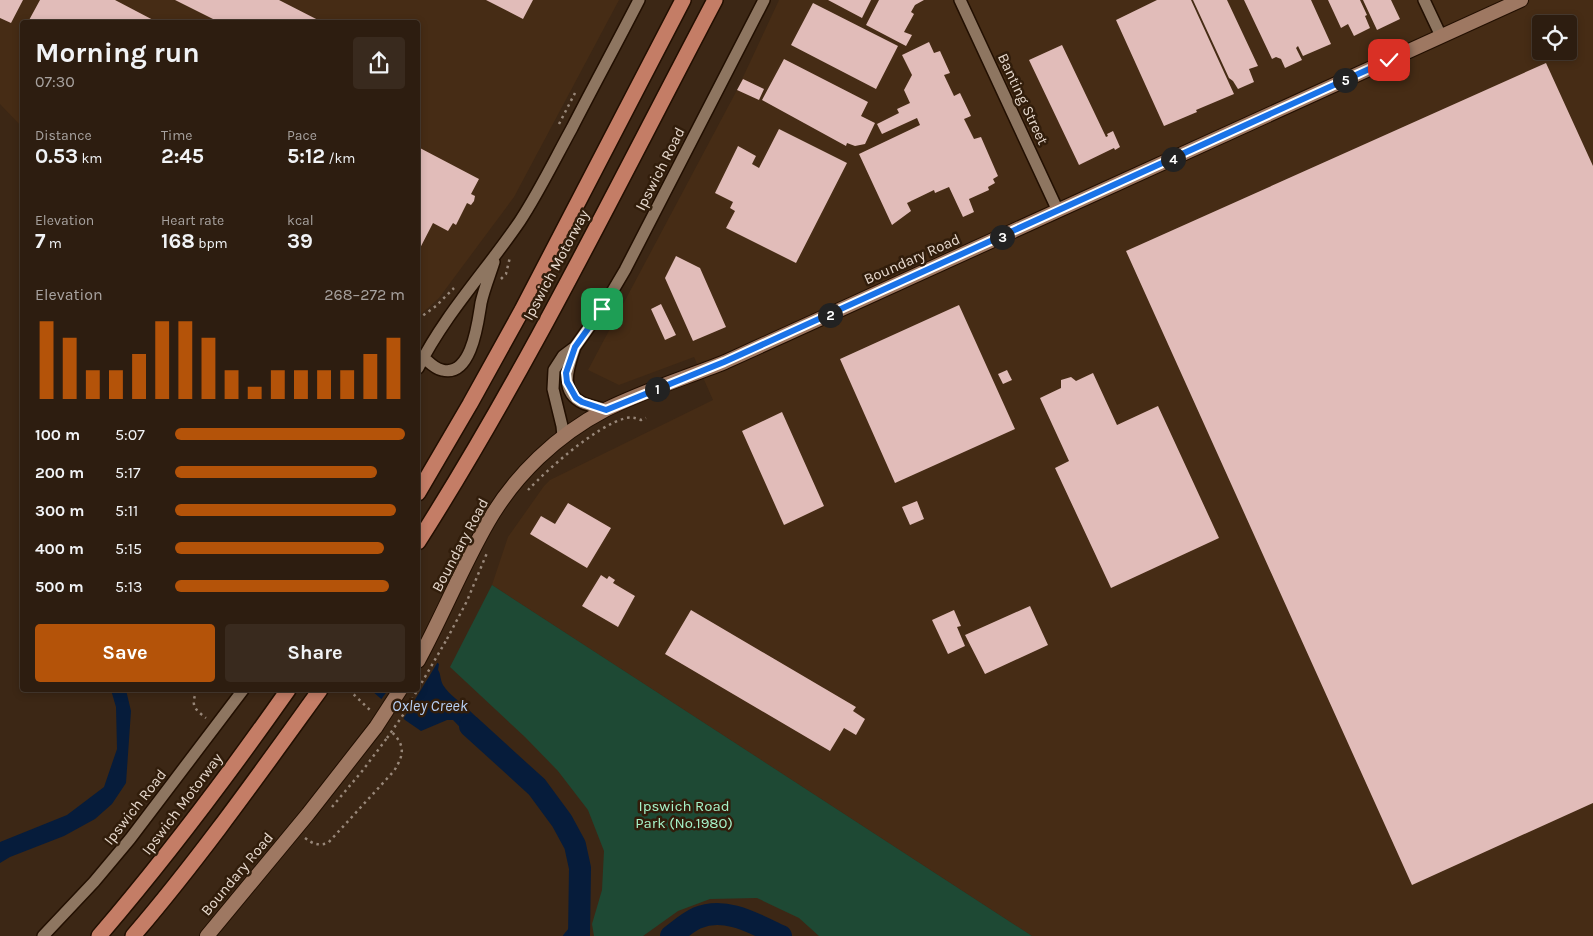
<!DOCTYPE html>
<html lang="en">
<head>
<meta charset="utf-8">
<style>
	:root { --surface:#2d1d10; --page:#392a1e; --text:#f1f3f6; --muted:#a7a29f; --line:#483b30; --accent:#b45309 }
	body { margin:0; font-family:Karla,sans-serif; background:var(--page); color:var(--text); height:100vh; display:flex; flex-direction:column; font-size:19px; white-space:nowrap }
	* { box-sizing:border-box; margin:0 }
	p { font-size:16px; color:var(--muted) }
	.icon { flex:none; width:28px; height:28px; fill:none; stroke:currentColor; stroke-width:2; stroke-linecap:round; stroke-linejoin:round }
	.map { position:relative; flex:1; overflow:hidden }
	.details { position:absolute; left:20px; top:20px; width:400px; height:672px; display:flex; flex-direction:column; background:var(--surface); border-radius:5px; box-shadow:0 2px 8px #0003,0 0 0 1px var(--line) }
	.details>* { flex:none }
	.fabs { position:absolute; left:1532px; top:15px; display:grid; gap:10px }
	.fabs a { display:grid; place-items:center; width:45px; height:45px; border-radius:5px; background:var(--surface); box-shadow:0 2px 8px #0003,0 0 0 1px var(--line); font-size:25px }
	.pin { position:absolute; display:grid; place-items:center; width:42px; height:42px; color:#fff; margin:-21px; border-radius:10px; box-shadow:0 2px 8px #0006 }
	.km { position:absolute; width:25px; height:25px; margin:-12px; border-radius:50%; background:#222; color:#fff; font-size:14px; line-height:25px; text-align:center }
	.round { display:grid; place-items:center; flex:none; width:52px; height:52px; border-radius:5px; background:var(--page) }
	.summary { display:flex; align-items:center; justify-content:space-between; height:85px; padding:0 15px }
	h1 { font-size:28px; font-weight:700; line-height:38px }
	.figures { display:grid; grid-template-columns:repeat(3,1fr); gap:8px; height:85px; padding:5px 15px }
	.figures div { display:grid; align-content:center }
	.figures b { font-size:21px; font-weight:700 }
	.figures small { font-size:14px; font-weight:400 }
	.figures p { font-size:14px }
	.chart { height:140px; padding:10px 15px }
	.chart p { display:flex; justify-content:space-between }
	.chart svg { width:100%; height:90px; margin-top:5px; stroke:var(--accent); stroke-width:6 }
	.button { display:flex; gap:10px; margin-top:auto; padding:10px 15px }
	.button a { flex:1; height:58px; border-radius:5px; background:var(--accent); color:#fff; font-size:20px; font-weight:700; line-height:58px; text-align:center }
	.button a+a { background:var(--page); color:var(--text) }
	ul { padding:0 15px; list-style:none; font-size:16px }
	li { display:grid; grid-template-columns:80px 60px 1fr; align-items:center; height:38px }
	li i { height:12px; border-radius:6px; background:var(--accent) }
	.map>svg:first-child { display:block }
</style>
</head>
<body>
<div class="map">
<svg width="1593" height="936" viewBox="0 0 1593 936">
	<rect width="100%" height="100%" fill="#3c2715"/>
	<path fill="#462c15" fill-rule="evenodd" d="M 0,0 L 619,0 L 514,197 L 439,298 L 418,317 L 418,22 L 22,22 L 22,127 L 0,104 Z
		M 779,0 L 1593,0 L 1593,936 L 1032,936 L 492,585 L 508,537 L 544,486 L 550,480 L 713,400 L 694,357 L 619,385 L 588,370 L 737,90 ZM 1541,24 L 1569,24 L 1569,51 L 1541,51 Z"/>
	<path fill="#1e4934" d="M 492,585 L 1032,936 L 819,936 L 799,918 L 757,898 L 710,899 L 678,911 L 643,936 L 594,936 L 592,924 L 602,890 L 604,851 L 588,810 L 558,771 L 525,737 L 450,667 Z"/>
	<path fill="#061c3b" d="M 418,647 L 439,664 L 438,670 C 441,674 440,680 443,685 C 449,695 461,702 469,710 C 479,719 487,730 497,739 L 485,753 L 453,720 L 447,720 L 421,731 L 405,720 L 371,690 L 418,690 Z
		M 111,690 L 126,690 L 131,711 L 126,783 L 112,804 L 95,819 L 64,836 L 10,857 L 0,863 L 0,842 L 67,815 L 104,787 L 117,749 L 116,707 Z"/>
	<path fill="#3c2715" d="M 418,644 L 439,660 L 402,721 L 380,701 L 388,690 L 418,690 Z"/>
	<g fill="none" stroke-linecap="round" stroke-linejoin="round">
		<path stroke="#061c3b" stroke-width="4" d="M 565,936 L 579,919"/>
		<path stroke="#061c3b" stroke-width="22" d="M 470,726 L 537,787 L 562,821 L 575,845 L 580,868 L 579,936
			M 671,936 C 679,930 688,922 697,918 C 726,906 755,924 781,936"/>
	</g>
	<path fill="#e1bcb9" d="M 0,0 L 23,0 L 11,23 L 0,18 Z
		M 40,0 L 115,0 L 157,22 L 28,22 Z
		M 175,0 L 279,0 L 322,22 L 219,22 Z
		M 486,0 L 533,0 L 523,19 Z
		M 828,0 L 871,0 L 862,18 Z
		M 879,0 L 924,0 L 915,5 L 911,12 L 914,14 L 904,32 L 912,35 L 906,46 L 866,25 Z
		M 1157,0 L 1191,0 L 1234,94 L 1196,110 L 1197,112 L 1164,126 L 1116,20 Z
		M 1193,0 L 1227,0 L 1258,66 L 1249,69 L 1254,82 L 1238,89 L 1233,81 L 1229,78 Z
		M 1244,0 L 1311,0 L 1331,44 L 1303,56 L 1298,46 L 1296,48 L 1302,60 L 1285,68 L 1281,59 L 1276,57 L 1272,59 Z
		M 1328,0 L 1360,0 L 1367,15 L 1365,16 L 1370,28 L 1354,36 L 1348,24 L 1341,28 Z
		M 1363,0 L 1391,0 L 1400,19 L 1377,30 Z
		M 813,3 L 898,46 L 876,89 L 791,45 Z
		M 929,42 L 934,53 L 940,51 L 950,73 L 944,75 L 954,96 L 960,93 L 971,116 L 964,119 L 974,139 L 981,137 L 998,176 L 993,179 L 995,183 L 988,187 L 989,190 L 969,199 L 974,212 L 963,217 L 949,187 L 935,193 L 934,190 L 907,203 L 911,211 L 892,225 L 859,154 L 920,125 L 917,118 L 882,134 L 877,124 L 899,113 L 897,109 L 910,103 L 904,90 L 912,75 L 902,55 Z
		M 1062,45 L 1106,137 L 1108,136 L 1107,134 L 1113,131 L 1120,147 L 1115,150 L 1114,148 L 1079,165 L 1029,60 Z
		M 784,59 L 868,102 L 861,116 L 875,123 L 865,144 L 855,146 L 847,143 L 846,146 L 762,100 Z
		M 1546,63 L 1593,166 L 1593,803 L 1412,885 L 1126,251 Z
		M 743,79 L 764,89 L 759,100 L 737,90 Z
		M 779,129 L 847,163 L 796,263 L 726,228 L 735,211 L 730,208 L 733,202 L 715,193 L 738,146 L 756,156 L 752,164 L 759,168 Z
		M 418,147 L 479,179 L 471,194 L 475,196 L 474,201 L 471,205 L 467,203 L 456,225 L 453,223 L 448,231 L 433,223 L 418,252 Z
		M 676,256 L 700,268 L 726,327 L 693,341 L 665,278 Z
		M 661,304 L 676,335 L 665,340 L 651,309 Z
		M 959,305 L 1015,429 L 895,483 L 840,359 Z
		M 1007,370 L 1012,380 L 1003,384 L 998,374 Z
		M 1093,373 L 1117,425 L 1158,406 L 1219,538 L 1111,588 L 1055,468 L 1069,461 L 1040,398 L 1061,388 L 1061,380 L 1071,377 L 1076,381 Z
		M 782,412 L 824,506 L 784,525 L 742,431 Z
		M 917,501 L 924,519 L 910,525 L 902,507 Z
		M 568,503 L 611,528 L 587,568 L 530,534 L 541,516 L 555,524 Z
		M 601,575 L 607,579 L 609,576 L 615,580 L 613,583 L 635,596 L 618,627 L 582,606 Z
		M 1030,606 L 1048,645 L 985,674 L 965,635 Z
		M 691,610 L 856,707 L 853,711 L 865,719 L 856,735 L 844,728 L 830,751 L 665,654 Z
		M 954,610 L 961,626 L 957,627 L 965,646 L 948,654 L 932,620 Z"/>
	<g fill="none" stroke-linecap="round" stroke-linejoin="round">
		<defs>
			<path id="minor" d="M 960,0 L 1058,211
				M 1424,0 L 1441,36
				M 575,347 C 569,366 558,391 583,403 C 590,406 598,407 606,410
				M 423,357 C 429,362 435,369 442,370 C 472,378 478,321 481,303 C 484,289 490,275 494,262
				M 418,368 C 445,314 486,271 520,221 C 539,192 555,159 572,128 C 594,85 617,43 639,0
				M 563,436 L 562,426 L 553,389 L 554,370 L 563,356 L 575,347 L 602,309 L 625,270 L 764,0
				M 43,936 L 94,882 L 130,839 L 243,690"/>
			<path id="secondary" d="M 418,661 C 443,615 462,567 488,522 C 515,475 557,435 605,410 C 643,391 685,378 725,362 L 1521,0
				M 207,936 L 308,814 L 376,727"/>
			<path id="motorway" d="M 418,493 L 470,404 L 522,310 L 683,0
				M 418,542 C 528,369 619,182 715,0
				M 99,936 C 166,858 229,774 288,690
				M 133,936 C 200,858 260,773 320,690"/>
		</defs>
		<use href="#minor" stroke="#220f01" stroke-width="14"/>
		<use href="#secondary" stroke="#220f01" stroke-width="16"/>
		<use href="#motorway" stroke="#220f01" stroke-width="18"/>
		<path stroke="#988779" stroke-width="2.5" stroke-dasharray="2.5 4" stroke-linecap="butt" d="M 559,124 L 575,93
			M 501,279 L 506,274 L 510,257
			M 418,319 L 436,306 L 454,288
			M 528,490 C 549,468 596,426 626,418 C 632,417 636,418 641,420 L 646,418
			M 447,639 L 467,601 L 487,553
			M 197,690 C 191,705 193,708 206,718
			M 349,690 L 372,712
			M 332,807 L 363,770 L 387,738
			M 305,838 C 313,844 318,846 328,843 L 394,771 C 405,753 405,745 390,730"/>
		<use href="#minor" stroke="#8e7661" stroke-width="11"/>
		<use href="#secondary" stroke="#9e7862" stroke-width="14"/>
		<use href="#motorway" stroke="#c47d66" stroke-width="15"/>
		<defs>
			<path id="secondary-bridge" d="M 376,727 L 400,690"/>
		</defs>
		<use href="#secondary-bridge" stroke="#220f01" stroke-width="16" stroke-linecap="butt"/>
		<path stroke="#988779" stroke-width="2.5" stroke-dasharray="2.5 4" stroke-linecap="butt" d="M 387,738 L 403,715 L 447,639"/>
		<use href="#secondary-bridge" stroke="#9e7862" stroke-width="14"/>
	</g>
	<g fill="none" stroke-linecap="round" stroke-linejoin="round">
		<defs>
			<path id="route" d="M 602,309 L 575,347 L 566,373 L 567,382 L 576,398 L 582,402 L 606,410 L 724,362 L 1389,60"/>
		</defs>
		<use href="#route" stroke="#fff" stroke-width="10"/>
		<use href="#route" stroke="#1a73e8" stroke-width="6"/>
	</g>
	<g text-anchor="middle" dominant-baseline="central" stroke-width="5" stroke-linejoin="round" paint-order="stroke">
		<g font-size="15" fill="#e7d9ce" stroke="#311d0b">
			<text transform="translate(1023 99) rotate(65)">Banting Street</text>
			<text transform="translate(660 169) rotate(-63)">Ipswich Road</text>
			<text transform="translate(912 259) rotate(-24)">Boundary Road</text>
			<text transform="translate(556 265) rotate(-62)">Ipswich Motorway</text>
			<text transform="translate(460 545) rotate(-62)">Boundary Road</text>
			<text transform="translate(182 804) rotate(-53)">Ipswich Motorway</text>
			<text transform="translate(135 807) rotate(-52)">Ipswich Road</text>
			<text transform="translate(237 874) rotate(-50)">Boundary Road</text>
		</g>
		<g font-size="15" fill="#a6f3c9" stroke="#311d0b">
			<text x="684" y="806">Ipswich Road<tspan x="684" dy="17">Park (No.1980)</tspan></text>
		</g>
		<g font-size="16" font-style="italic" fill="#b7d0f5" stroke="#311d0b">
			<text x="430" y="705">Oxley Creek</text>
		</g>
	</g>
</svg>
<div class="fabs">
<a><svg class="icon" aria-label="locate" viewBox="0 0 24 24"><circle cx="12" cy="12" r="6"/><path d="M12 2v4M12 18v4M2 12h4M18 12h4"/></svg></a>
</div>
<div class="pin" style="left:602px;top:309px;background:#1e9e55"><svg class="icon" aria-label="arrive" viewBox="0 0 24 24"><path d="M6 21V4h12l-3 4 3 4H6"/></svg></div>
<div class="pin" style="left:1389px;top:60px;background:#d93025"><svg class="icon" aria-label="check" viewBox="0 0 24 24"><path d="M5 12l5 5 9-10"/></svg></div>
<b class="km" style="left:657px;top:389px">1</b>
<b class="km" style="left:830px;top:315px">2</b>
<b class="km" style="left:1002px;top:237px">3</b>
<b class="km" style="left:1173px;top:159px">4</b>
<b class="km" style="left:1345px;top:80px">5</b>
<section class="details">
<div class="summary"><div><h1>Morning run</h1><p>07:30</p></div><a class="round"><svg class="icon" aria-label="share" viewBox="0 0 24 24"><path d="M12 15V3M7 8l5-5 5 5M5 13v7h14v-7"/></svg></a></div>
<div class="figures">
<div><p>Distance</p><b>0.53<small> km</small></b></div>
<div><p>Time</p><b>2:45</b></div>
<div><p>Pace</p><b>5:12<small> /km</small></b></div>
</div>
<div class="figures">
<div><p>Elevation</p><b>7<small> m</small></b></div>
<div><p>Heart rate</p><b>168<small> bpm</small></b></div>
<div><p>kcal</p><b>39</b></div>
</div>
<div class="chart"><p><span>Elevation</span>268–272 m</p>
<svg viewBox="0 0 160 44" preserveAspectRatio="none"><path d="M5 44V6M15 44V14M25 44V30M35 44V30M45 44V22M55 44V6M65 44V6M75 44V14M85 44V30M95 44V38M105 44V30M115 44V30M125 44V30M135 44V30M145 44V22M155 44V14"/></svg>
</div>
<ul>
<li><b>100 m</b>5:07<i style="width:100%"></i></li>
<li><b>200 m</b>5:17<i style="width:88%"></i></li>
<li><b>300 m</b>5:11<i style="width:96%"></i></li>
<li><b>400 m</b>5:15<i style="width:91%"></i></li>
<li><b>500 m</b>5:13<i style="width:93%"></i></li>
</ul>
<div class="button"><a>Save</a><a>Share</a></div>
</section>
</div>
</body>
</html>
